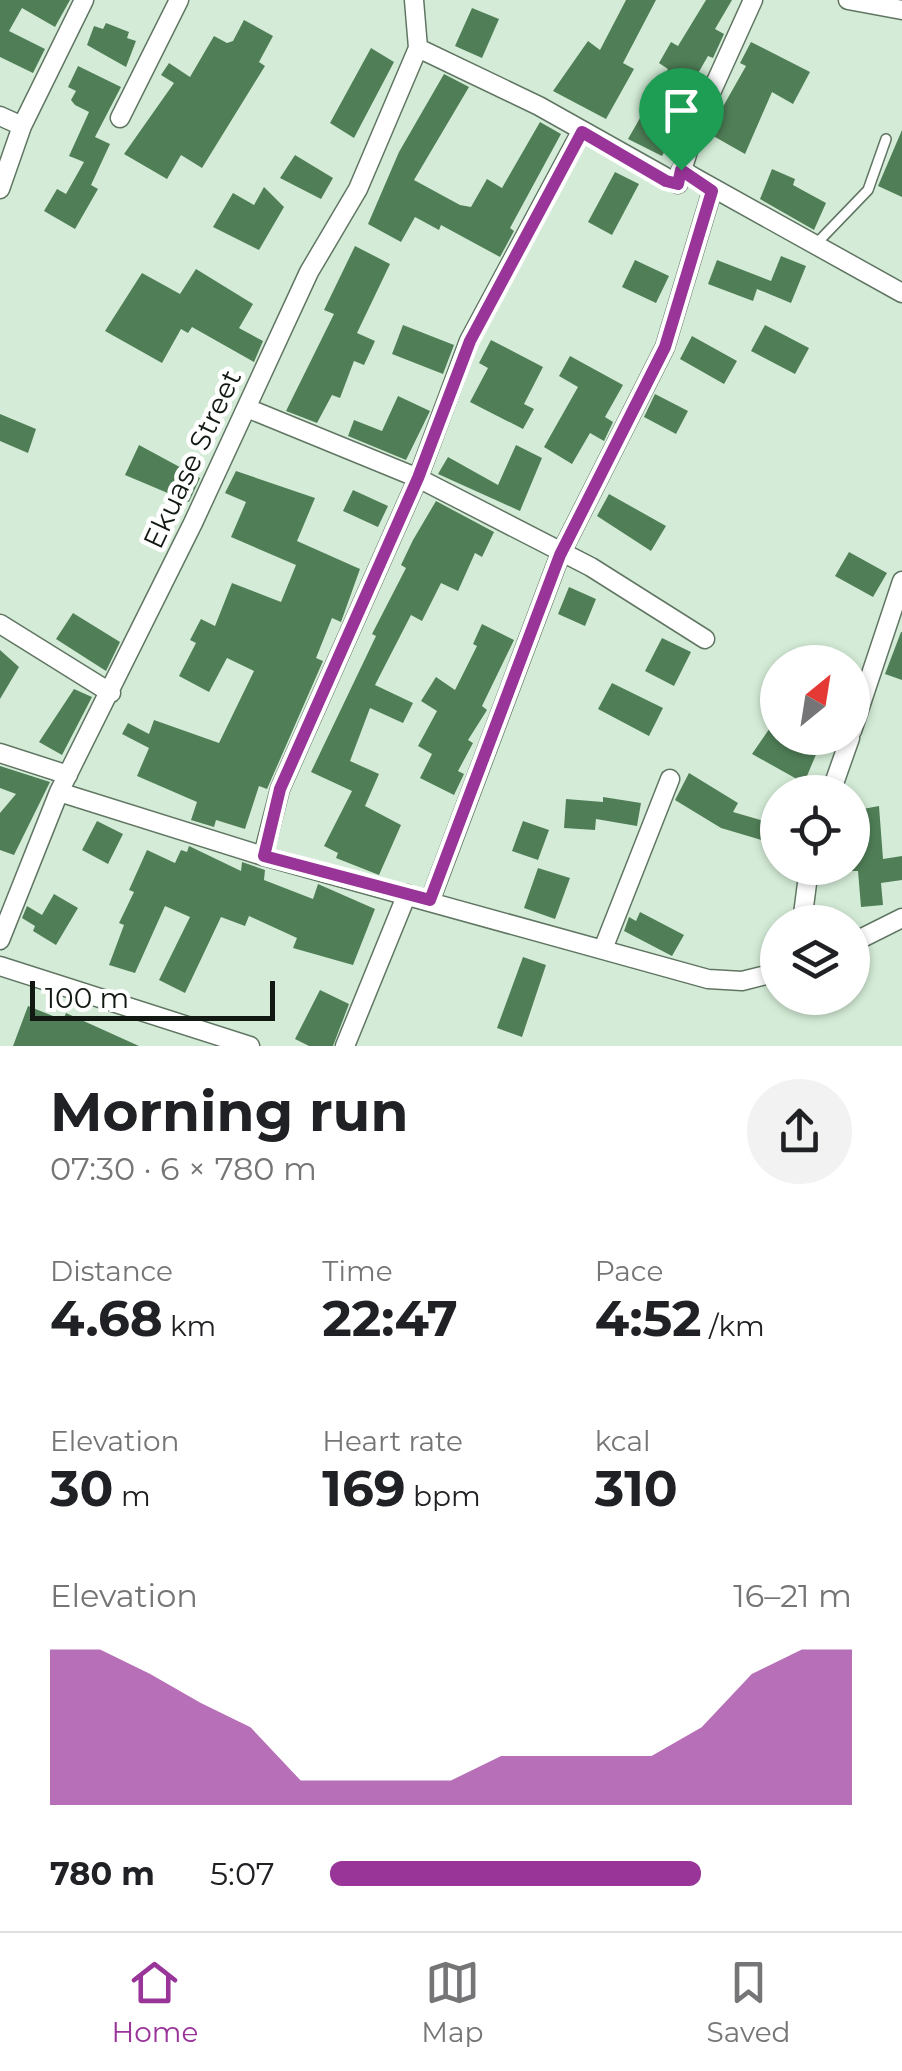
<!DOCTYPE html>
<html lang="en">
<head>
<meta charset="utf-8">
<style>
	:root { --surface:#fff; --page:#f2f2f2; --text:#202124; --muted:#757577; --line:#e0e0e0; --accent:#993499 }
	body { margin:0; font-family:Montserrat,sans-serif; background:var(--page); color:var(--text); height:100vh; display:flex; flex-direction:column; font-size:38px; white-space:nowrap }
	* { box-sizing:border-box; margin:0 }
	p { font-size:32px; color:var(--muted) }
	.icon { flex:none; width:55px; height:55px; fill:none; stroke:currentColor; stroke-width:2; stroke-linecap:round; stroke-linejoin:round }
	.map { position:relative; height:1046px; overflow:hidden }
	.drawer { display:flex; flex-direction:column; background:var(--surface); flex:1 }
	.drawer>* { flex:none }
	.needle { width:65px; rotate:30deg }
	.controls { position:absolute; left:760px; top:645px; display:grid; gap:20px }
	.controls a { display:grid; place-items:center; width:110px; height:110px; border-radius:50%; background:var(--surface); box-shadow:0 2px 8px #0004; font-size:50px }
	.scale { position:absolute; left:30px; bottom:25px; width:245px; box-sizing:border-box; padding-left:10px; border:5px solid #111912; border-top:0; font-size:28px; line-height:35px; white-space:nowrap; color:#111912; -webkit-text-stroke:8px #fff; paint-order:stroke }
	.pin { position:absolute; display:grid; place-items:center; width:85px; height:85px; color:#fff; margin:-102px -42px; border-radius:50% 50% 50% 0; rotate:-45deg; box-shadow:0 0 10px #0007 }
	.pin .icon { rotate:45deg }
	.round { display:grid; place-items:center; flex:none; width:105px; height:105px; border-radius:52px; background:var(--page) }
	.overview { display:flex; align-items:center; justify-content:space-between; height:170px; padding:0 50px }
	h1 { font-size:55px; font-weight:700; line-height:75px }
	.metrics { display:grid; grid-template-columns:repeat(3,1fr); gap:15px; height:170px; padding:10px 50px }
	.metrics div { display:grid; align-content:center }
	.metrics b { font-size:50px; font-weight:700 }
	.metrics small { font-size:28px; font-weight:400 }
	.metrics p { font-size:28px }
	.chart { height:280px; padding:20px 50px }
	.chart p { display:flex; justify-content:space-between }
	.chart svg { width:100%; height:180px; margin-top:10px; fill:var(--accent); opacity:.7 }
	ul { padding:0 50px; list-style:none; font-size:32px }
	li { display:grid; grid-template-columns:160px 120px 1fr; align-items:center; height:75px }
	li i { height:25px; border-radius:12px; background:var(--accent) }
	.dock { display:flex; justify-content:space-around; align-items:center; height:140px; border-top:2px solid var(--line); background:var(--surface); font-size:28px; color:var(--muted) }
	.dock a { display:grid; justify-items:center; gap:5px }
	.dock .current { color:var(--accent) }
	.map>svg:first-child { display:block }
</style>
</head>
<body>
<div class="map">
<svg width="902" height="1046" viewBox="0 0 902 1046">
	<rect width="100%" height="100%" fill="#d4ecd7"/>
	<path fill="#507f57" d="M 0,0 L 70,0 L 55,27 L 22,8 L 9,31 L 45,49 L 33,73 L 0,57 Z
		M 626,0 L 656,0 L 623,63 L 634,69 L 606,119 L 553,91 L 588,41 L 600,50 Z
		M 706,0 L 732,0 L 715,29 L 724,34 L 713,58 L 708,56 L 682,101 L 691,106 L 662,156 L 628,139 L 668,69 L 659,63 L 671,42 L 678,46 Z
		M 472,8 L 499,19 L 482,58 L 455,46 Z
		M 244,20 L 273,36 L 259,62 L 265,66 L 202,168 L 181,155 L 167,179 L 124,154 L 174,83 L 161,75 L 169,63 L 190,77 L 214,36 L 227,43 L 233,41 Z
		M 106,23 L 129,32 L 127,38 L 136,41 L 126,67 L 87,45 L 94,26 L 103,29 Z
		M 751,42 L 810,72 L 793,104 L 772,92 L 745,154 L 708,133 L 746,66 L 740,63 Z
		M 371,48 L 394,62 L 354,138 L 330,123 Z
		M 78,66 L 121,87 L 95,137 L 110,144 L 91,185 L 98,189 L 75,229 L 44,211 L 57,189 L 66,194 L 84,162 L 69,156 L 89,112 L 75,105 L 71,100 L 76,91 L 68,87 Z
		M 444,74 L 469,87 L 414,180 L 460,205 L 471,207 L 487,179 L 502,188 L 540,122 L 561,134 L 510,228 L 514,231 L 500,257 L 441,225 L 439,230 L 415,217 L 401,242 L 368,224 L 399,152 Z
		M 902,130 L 902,197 L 878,186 Z
		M 295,155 L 333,178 L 321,199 L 280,178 Z
		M 772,169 L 795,179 L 793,185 L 826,203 L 814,230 L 760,199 Z
		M 615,172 L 639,184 L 612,235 L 588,222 Z
		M 264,187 L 284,207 L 259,250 L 213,227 L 233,193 L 254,205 Z
		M 355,246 L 390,264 L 357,333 L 375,341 L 364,365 L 354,361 L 340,398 L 332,395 L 317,423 L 286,411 L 334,314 L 324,310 Z
		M 781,256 L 806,266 L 791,303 L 757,289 L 753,301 L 708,284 L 717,260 L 771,281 Z
		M 635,260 L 669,276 L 656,303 L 622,287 Z
		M 196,269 L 253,304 L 239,328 L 263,341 L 254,362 L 192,327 L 188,333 L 181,329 L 162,363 L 105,331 L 142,273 L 180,294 Z
		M 403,325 L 454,345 L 443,374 L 392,354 Z
		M 765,325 L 809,348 L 795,374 L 751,351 Z
		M 692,336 L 737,361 L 724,384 L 680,359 Z
		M 491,340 L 543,367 L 524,404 L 534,409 L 523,429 L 470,402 L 488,368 L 479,363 Z
		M 570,356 L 623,385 L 605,417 L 613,422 L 604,441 L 590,433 L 572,464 L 544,447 L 578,387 L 559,376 Z
		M 655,394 L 688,411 L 676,434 L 644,417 Z
		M 398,396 L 430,411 L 406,460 L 348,436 L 354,420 L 382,431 Z
		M 0,414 L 36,429 L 28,453 L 0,441 Z
		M 139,445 L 200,478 L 189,502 L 125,475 Z
		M 516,445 L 542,458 L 520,511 L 438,474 L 448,457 L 498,485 Z
		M 236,471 L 315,498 L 297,541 L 360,569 L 341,622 L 332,618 L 316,658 L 323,661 L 267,789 L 259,786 L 245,829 L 216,820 L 214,827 L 191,820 L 197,802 L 137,776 L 149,748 L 122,734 L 128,723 L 149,734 L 154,720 L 219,743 L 254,671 L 227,658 L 209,692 L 179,676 L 196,643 L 190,640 L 201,619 L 215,626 L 232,583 L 281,602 L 296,565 L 231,537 L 246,502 L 225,493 Z
		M 353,490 L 388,506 L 378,527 L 343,511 Z
		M 609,494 L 666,526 L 651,551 L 597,516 Z
		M 436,501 L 494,532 L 482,557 L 475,553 L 458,591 L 441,583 L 422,621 L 411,615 L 375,685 L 413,703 L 403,723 L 370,708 L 350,761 L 379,774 L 365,806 L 401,825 L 379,875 L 336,858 L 338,853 L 324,846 L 352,791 L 311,772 L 376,636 L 372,634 L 406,568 L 401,565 L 413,540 Z
		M 849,552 L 887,573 L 873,597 L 835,576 Z
		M 569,587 L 596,599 L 585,626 L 558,614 Z
		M 73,613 L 120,642 L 106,671 L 56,639 Z
		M 482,624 L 514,640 L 482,706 L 487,710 L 468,740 L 473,743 L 458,771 L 464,774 L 454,795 L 420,778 L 432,754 L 418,746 L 437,711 L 421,701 L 436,677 L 455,690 L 477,646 L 473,644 Z
		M 901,632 L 902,632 L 902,680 L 885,674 Z
		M 662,638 L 691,652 L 674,686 L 645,671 Z
		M 0,650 L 19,667 L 0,699 Z
		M 612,683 L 663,708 L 649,736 L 598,709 Z
		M 74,689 L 92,697 L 62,755 L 39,742 Z
		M 778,716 L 778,738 L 823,738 L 804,783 L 752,754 Z
		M 0,766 L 50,782 L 14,855 L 0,850 L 0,813 L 16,794 L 0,788 Z
		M 689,773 L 738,803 L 733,812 L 778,825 L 778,845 L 721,828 L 675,800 Z
		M 603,797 L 641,803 L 637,826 L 596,819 L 595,830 L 564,828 L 566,799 L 603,802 Z
		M 879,806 L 883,859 L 902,856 L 902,880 L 881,883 L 883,905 L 861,907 L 858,871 L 852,871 L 852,811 Z
		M 97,821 L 123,834 L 108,864 L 82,850 Z
		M 523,821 L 549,830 L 538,860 L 512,851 Z
		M 189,846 L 241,871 L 242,862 L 265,870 L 264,880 L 313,899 L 318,884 L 375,909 L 353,965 L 293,948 L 297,938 L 249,916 L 245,926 L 221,917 L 185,993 L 159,980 L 190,917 L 165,906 L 135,973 L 109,965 L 124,925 L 119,923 L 134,892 L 129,890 L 147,850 L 175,863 L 181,850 L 187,852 Z
		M 538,868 L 570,878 L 555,919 L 524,908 Z
		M 54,894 L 78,908 L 56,945 L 33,931 L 35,926 L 22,918 L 27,906 L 42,915 Z
		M 640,912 L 684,935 L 672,956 L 624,931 L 629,917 L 636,921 Z
		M 523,957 L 546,965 L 522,1037 L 497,1028 Z
		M 320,990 L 349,1004 L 333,1046 L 309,1046 L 295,1039 Z
		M 28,1006 L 63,1020 L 66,1013 L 139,1046 L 13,1046 Z"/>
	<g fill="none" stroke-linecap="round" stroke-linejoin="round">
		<defs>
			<path id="service" d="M 815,245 L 868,190 L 886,139"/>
			<path id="minor" d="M 848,0 L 902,10
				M 418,48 L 539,106 L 678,184 L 695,128 L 753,0
				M 0,116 L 22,126
				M 120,118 L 179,0
				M 681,170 L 902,293
				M 0,189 L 22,126 L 84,0
				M 247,408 L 418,478 L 591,567 L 705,639
				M 0,624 L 111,693
				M 852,731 L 902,581
				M 0,753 L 68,775
				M 59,792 L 263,856 L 708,979 L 742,981 L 778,972
				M 831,792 L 850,738
				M 263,856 L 280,789 L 418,478 L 469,341 L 581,132
				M 430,901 L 560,555 L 665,347 L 712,191
				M 802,922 L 809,868
				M 0,940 L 59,792 L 193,523 L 309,272 L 358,189 L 418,48 L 414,0
				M 852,943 L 902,918
				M 603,949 L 670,779
				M 0,966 L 250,1046
				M 345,1046 L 407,894"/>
		</defs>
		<use href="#service" stroke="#607663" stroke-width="12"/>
		<use href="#minor" stroke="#607663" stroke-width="21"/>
		<use href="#service" stroke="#fff" stroke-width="9"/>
		<use href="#minor" stroke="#fff" stroke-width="18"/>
	</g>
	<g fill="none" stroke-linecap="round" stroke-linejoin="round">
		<defs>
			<path id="route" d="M 582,132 L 666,181 L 678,184 L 681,170 L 712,191 L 665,347 L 560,555 L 430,900 L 264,856 L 280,789 L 418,478 L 470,341 Z"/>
		</defs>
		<use href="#route" stroke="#fff" stroke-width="20"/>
		<use href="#route" stroke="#993499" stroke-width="12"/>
	</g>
	<g text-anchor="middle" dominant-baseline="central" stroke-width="9" stroke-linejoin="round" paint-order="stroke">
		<g font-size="28" fill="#111912" stroke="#fff">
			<text transform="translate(192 459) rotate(-65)">Ekuase Street</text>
		</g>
	</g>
</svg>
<div class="controls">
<a><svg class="needle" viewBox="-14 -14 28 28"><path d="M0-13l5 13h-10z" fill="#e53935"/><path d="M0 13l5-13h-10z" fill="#757577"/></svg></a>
<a><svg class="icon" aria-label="locate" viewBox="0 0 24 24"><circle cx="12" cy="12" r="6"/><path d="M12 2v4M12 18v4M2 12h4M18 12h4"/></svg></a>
<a><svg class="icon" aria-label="layers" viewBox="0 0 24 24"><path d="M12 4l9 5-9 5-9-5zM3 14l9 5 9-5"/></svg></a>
</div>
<div class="scale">100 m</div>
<div class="pin" style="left:681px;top:170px;background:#1e9e55"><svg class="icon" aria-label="arrive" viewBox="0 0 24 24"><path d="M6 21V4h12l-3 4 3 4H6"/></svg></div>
</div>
<section class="drawer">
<div class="overview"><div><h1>Morning run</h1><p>07:30 · 6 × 780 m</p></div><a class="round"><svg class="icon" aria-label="share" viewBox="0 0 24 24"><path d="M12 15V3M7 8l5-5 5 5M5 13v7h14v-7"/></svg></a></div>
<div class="metrics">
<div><p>Distance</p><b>4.68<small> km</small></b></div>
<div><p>Time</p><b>22:47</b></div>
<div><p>Pace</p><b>4:52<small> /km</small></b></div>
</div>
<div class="metrics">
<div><p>Elevation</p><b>30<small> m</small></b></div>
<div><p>Heart rate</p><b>169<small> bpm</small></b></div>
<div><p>kcal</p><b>310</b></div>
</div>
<div class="chart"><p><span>Elevation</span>16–21 m</p>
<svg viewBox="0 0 160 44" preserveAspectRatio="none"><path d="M0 44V6L10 6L20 12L30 19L40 25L50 38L60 38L70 38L80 38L90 32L100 32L110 32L120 32L130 25L140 12L150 6L160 6V44z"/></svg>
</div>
<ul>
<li><b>780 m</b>5:07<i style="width:71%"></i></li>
</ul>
</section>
<nav class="dock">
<a class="current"><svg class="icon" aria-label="home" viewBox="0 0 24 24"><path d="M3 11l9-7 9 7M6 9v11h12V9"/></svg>Home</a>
<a><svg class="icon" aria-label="map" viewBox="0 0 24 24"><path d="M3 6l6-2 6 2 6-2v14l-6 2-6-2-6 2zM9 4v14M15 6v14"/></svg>Map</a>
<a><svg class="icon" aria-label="saved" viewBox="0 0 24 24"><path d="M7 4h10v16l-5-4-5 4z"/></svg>Saved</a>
</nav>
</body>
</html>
